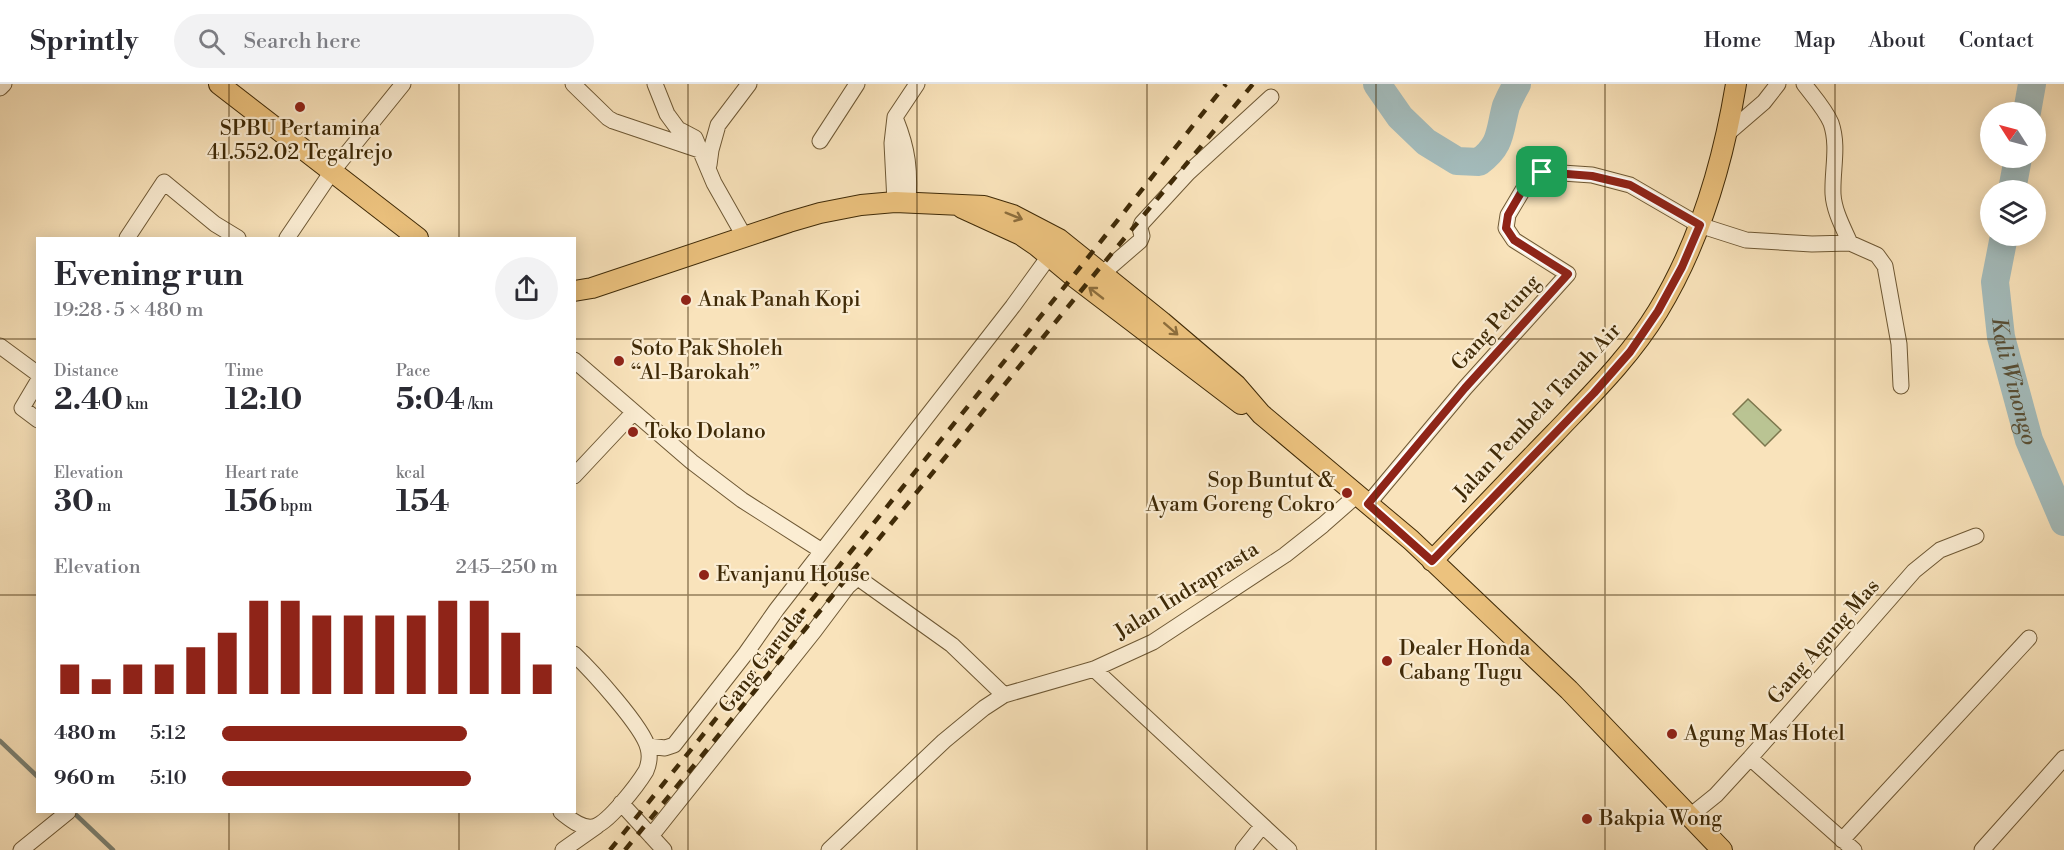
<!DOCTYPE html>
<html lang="en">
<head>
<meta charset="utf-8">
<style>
	:root { --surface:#fff; --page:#f2f2f3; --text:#2b2b33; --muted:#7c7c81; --line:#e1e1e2; --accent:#8f2418 }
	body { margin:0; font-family:"Libre Bodoni",serif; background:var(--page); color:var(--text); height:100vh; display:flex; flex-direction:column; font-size:22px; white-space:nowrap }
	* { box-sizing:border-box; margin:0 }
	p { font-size:20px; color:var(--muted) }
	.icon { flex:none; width:33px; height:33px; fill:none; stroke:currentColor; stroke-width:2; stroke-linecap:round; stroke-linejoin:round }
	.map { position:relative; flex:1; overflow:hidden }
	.sheet { position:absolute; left:36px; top:153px; width:540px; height:576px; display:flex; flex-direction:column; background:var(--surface); border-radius:0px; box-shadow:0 3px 15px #0003 }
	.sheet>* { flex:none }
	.needle { width:39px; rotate:306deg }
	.controls { position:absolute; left:1980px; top:18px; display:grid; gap:12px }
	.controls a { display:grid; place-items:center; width:66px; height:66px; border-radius:50%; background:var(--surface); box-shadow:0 3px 15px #0003; font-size:30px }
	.pin { position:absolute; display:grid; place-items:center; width:51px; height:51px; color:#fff; margin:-26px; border-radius:12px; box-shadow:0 3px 9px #0006 }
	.round { display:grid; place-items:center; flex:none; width:63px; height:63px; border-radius:32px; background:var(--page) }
	.head { display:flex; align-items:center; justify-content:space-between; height:102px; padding:0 18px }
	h1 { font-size:33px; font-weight:700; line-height:45px }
	.metrics { display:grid; grid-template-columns:repeat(3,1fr); gap:9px; height:102px; padding:6px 18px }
	.metrics div { display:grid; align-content:center }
	.metrics b { font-size:30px; font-weight:700 }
	.metrics small { font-size:16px; font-weight:400 }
	.metrics p { font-size:16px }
	.chart { height:168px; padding:12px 18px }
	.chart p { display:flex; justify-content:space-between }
	.chart svg { width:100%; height:108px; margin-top:6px; stroke:var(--accent); stroke-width:6 }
	ul { padding:0 18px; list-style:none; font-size:20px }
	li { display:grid; grid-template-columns:96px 72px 1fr; align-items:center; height:45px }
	li i { height:15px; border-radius:8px; background:var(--accent) }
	header { display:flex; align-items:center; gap:36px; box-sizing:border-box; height:84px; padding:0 30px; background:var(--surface); border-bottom:2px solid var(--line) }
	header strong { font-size:28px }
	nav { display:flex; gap:33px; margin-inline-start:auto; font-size:21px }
	.search { width:420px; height:54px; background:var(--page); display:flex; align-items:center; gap:15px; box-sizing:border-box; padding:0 21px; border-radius:33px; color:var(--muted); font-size:22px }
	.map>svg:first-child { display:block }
</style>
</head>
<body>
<header>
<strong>Sprintly</strong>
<div class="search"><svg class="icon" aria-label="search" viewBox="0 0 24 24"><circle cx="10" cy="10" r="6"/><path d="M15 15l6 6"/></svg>Search here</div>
<nav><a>Home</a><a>Map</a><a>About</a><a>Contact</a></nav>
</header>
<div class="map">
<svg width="2064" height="766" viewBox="0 0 2064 766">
	<rect width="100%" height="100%" fill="#f9e3bb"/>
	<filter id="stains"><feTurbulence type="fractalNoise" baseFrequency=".00333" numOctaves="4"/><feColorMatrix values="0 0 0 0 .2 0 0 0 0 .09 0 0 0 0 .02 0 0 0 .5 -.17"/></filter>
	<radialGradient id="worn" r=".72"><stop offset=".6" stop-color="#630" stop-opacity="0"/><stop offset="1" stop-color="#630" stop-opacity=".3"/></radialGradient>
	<path fill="#bac493" stroke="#7c774d" stroke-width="1.5" d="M 1748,315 L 1781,346 L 1765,362 L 1733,330 Z"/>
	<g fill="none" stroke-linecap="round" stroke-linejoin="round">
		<path stroke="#7b8173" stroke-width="4.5" d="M 0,657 L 38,693
			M 73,728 L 113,766"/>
		<g stroke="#a3bbbb" stroke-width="28">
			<path d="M 1377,0 L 1400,33 L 1426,58 L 1457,77 L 1479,78 C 1502,61 1499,48 1506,22 C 1509,15 1513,7 1517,0"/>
			<path d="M 2027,28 L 2032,0"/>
			<path d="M 2012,106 L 2018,74"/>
			<path id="s1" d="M 2004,152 L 1995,198 L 2001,253 L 2029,356 L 2064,438"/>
		</g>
		<defs>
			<path id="minor" d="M 573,0 L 608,34 L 613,37 L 702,67
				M 655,0 L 667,30 L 678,45 L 695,54 L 714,99 L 744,152
				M 1804,0 C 1813,12 1825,25 1831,39 C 1839,62 1832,86 1833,110 C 1834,127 1843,143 1850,159
				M 0,4 L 4,0
				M 896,36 C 908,66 910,86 908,118
				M 1728,49 L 1764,18 L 1778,0
				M 820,57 L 857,0
				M 709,81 L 711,66 L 718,41 L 749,0
				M 895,118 L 892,59 L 895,33 L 917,0
				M 127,154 L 164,98 L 215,140 L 238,154
				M 287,154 L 331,89 L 403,0
				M 1103,189 L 1140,157 L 1142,152 L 1140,144 L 1142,139 L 1188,89 L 1271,13
				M 0,262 L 38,290
				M 574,276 L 634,328 L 574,392
				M 38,297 L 22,324 L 38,336
				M 634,328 L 692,378 L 742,416 L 822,467
				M 1368,420 L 1465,304 L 1568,190 L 1514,156 L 1506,144 L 1508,131 L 1530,94 L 1536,90 L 1547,88 L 1592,91 L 1630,101 L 1699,141 L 1746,156 L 1812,160 L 1850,159 L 1877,171 L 1885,182 L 1899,260 L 1901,302
				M 1094,585 L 1289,766
				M 648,662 L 665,664 L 674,661 L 746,569 L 777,525 L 1013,222 L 1050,171
				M 1750,674 L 1854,766
				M 621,719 L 664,766
				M 561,728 C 569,734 581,745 593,743 C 608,740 638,700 646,687 C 649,680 650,671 648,664 C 643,643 592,587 574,570
				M 1690,732 L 1716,711 L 1750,674 L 1914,487 L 1940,466 L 1976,452
				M 651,752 L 815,546 L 848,502 L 856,495 L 861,496 L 952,561 L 1004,611
				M 1842,756 L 2029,554
				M 21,766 L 68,728
				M 563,766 L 597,742
				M 829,766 L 944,657 L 984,624 L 1004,611 L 1094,585 L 1153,558 L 1285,471 L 1323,441 L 1357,411
				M 1243,766 L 1262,742
				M 1982,766 L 2064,674"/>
			<path id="major" d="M 219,0 L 418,154
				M 962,124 L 1021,151 L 1037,162 L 1073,192 L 1241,320
				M 574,207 L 592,204 L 789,138 L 820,129 L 861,121 L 895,118 L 984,122 L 1013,131 L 1059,155 L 1162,238 L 1236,301 L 1261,330 L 1411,456 L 1569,606 L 1722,766
				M 1432,477 C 1473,434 1514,391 1555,349 C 1592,310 1630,273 1658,227 C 1700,158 1723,79 1736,0"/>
		</defs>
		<use href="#minor" stroke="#6e5834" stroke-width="17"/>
		<use href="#major" stroke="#3f2a07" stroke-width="22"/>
		<use href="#minor" stroke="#fbedd3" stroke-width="15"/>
		<use href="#major" stroke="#ecc27e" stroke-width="20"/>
		<path stroke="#3f2a07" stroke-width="4.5" stroke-dasharray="10 10" stroke-linecap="butt" d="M 610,766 L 1086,176 L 1226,0
			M 625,766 L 1098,186 L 1253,0"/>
	</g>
	<defs><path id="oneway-shaft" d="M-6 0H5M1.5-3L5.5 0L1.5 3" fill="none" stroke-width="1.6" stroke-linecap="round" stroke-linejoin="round" transform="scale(1.5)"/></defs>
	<g stroke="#8d6e3d">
		<use href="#oneway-shaft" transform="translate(1014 132) rotate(22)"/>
		<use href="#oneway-shaft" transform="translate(1096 209) rotate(-142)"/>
		<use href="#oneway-shaft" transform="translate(1171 245) rotate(41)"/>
	</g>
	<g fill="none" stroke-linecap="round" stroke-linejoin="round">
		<defs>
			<path id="route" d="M 1542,88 L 1592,92 L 1630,101 L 1700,141 L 1682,183 L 1658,227 L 1630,268 L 1594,309 L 1432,477 L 1368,420 L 1465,304 L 1568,190 L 1514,156 L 1506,144 L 1508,131 L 1530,93 Z"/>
		</defs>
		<use href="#route" stroke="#fff" stroke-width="12"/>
		<use href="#route" stroke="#8f2418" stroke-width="8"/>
	</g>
	<path fill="none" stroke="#3f2a07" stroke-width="1.5" stroke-opacity="0.55" d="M 229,0 L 229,154M 459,0 L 459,154M 688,0 L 688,766M 917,0 L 917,766M 1147,0 L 1147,766M 1376,0 L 1376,766M 1605,0 L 1605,766M 1835,0 L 1835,766M 0,255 L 38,255M 574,255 L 2064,255M 0,511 L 38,511M 574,511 L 2064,511M 229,728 L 229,766M 459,728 L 459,766"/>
	<g fill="#8f2418" stroke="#fbedd3" stroke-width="2">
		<circle cx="300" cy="23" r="6"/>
		<circle cx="686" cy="216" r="6"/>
		<circle cx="619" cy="277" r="6"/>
		<circle cx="633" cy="348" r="6"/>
		<circle cx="1347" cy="409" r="6"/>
		<circle cx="704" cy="491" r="6"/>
		<circle cx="1387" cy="577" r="6"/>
		<circle cx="1672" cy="650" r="6"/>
		<circle cx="1587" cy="735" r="6"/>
	</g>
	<g text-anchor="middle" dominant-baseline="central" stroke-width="4.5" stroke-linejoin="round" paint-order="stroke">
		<g font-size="21" fill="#3f2a07" stroke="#fbedd3" text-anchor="start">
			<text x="300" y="45" text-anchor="middle">SPBU Pertamina<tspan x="300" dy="24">41.552.02 Tegalrejo</tspan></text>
			<text x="698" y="216">Anak Panah Kopi</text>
			<text x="631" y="265">Soto Pak Sholeh<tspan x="631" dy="24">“Al-Barokah”</tspan></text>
			<text x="645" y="348">Toko Dolano</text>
			<text x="1335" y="397" text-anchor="end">Sop Buntut &amp;<tspan x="1335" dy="24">Ayam Goreng Cokro</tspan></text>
			<text x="716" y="491">Evanjanu House</text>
			<text x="1399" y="565">Dealer Honda<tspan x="1399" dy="24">Cabang Tugu</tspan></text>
			<text x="1684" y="650">Agung Mas Hotel</text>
			<text x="1599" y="735">Bakpia Wong</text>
		</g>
		<g font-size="21" fill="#3f2a07" stroke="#fbedd3">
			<text transform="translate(1496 239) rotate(-48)">Gang Petung</text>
			<text transform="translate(1538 328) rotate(-47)">Jalan Pembela Tanah Air</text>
			<text transform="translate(1187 507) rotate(-32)">Jalan Indraprasta</text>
			<text transform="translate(1824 558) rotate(-49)">Gang Agung Mas</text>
			<text transform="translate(762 578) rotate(-52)">Gang Garuda</text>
		</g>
		<g font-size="22" font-style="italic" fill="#584e34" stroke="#fbedd3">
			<text stroke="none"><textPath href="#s1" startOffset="148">Kali Winongo</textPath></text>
		</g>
	</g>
	<rect width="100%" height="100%" filter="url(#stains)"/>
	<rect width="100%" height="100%" fill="url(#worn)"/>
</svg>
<div class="controls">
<a><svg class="needle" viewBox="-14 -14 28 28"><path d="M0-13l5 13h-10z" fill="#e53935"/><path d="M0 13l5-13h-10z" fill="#7c7c81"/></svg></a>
<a><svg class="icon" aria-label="layers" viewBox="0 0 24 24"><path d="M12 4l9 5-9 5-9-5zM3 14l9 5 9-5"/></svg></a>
</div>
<div class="pin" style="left:1542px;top:88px;background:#1e9e55"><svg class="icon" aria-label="arrive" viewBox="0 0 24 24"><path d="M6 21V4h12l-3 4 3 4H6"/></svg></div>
<section class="sheet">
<div class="head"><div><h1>Evening run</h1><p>19:28 · 5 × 480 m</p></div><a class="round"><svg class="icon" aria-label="share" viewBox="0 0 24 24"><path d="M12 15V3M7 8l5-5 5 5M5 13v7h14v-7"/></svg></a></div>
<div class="metrics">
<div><p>Distance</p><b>2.40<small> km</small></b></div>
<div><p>Time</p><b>12:10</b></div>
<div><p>Pace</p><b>5:04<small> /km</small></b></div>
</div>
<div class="metrics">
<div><p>Elevation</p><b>30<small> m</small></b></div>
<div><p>Heart rate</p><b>156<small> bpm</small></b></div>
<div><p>kcal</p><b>154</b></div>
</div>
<div class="chart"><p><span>Elevation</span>245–250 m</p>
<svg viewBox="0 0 160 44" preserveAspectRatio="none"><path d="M5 44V32M15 44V38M25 44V32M35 44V32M45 44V25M55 44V19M65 44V6M75 44V6M85 44V12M95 44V12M105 44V12M115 44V12M125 44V6M135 44V6M145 44V19M155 44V32"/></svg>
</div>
<ul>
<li><b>480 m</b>5:12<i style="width:73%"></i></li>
<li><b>960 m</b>5:10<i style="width:74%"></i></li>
</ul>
</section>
</div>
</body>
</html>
